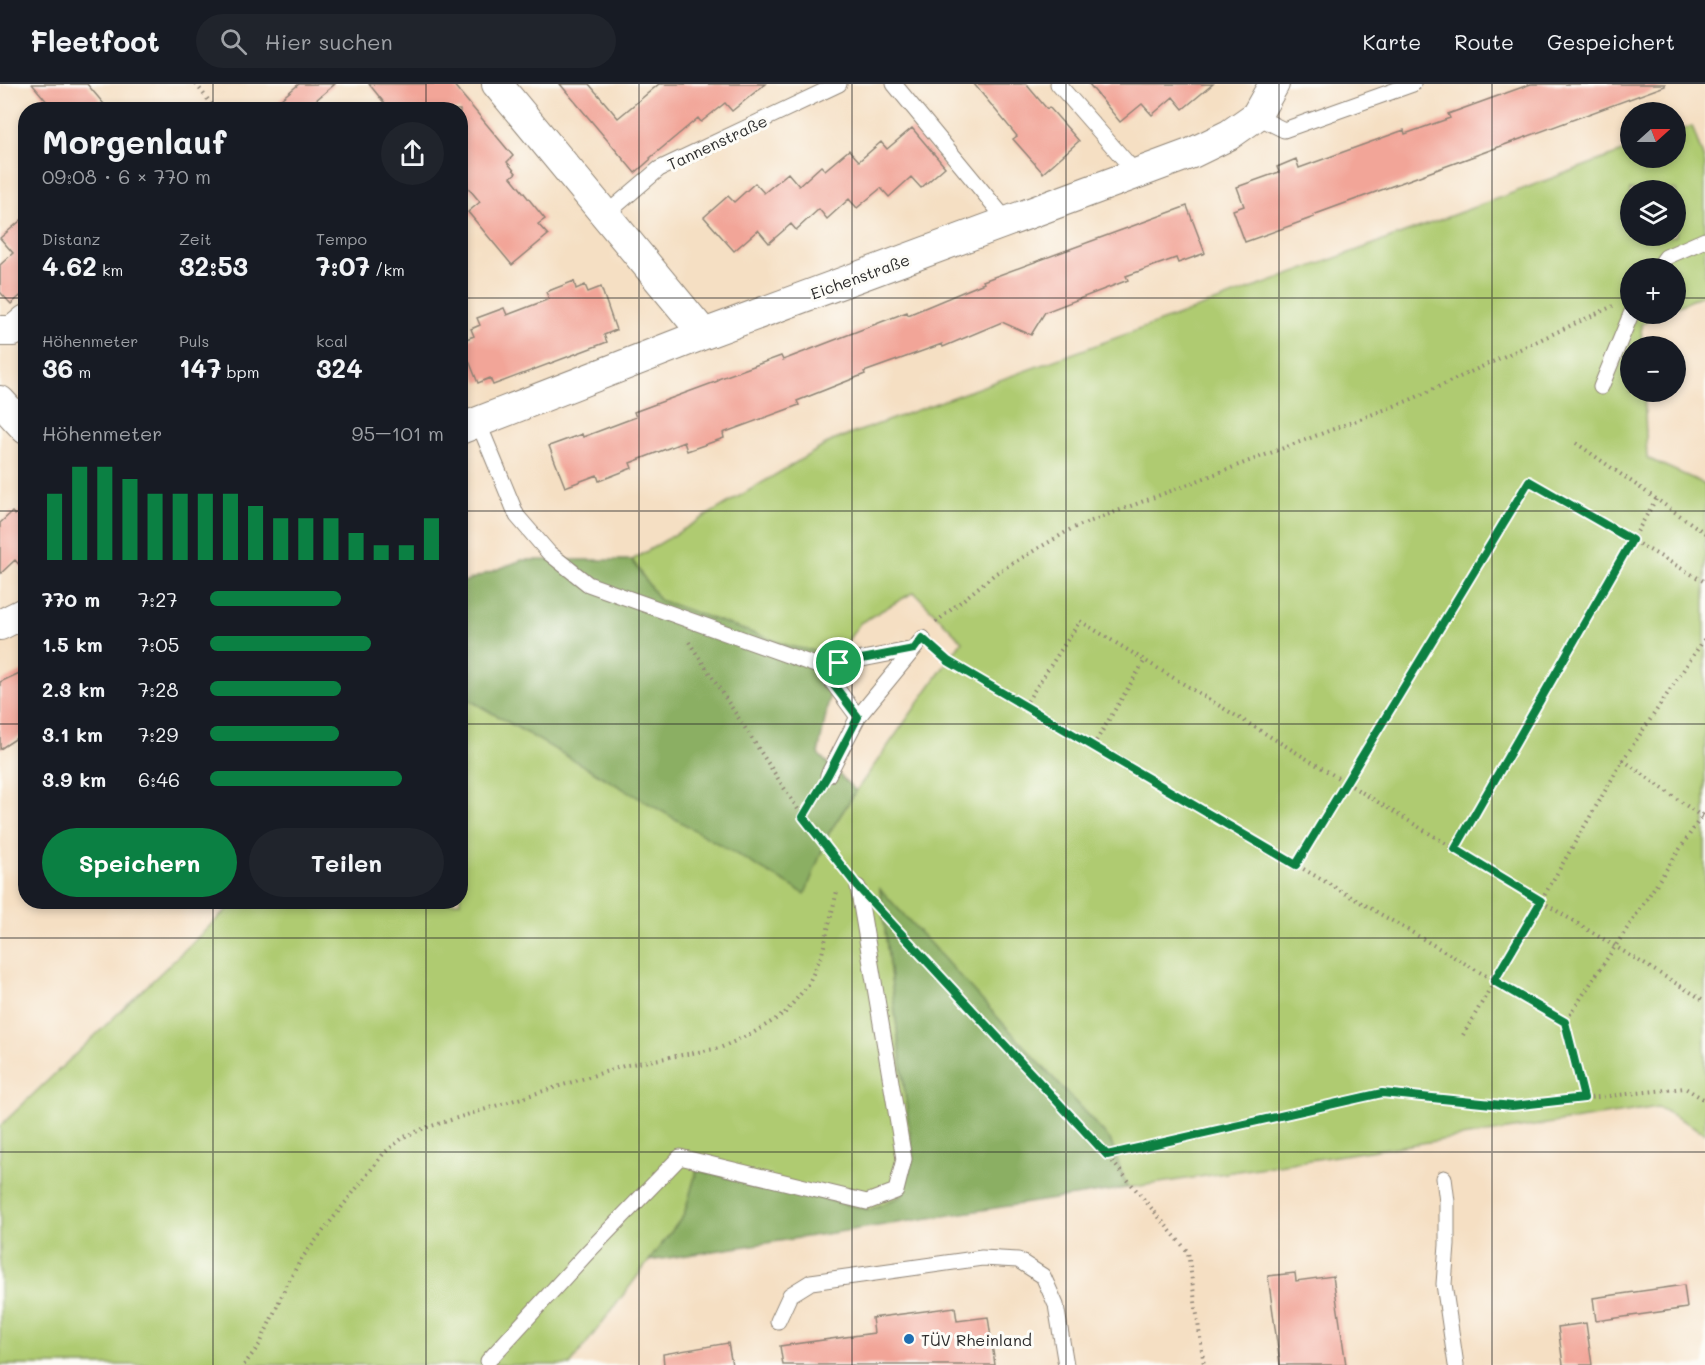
<!DOCTYPE html>
<html lang="de">
<head>
<meta charset="utf-8">
<style>
	:root { --surface:#171b24; --page:#20242c; --text:#f1f3f6; --muted:#9ea1a6; --line:#363941; --accent:#0b8043 }
	body { margin:0; font-family:Mali,sans-serif; background:var(--page); color:var(--text); height:100vh; display:flex; flex-direction:column; font-size:22px; white-space:nowrap }
	* { box-sizing:border-box; margin:0 }
	p { font-size:20px; color:var(--muted) }
	.icon { flex:none; width:33px; height:33px; fill:none; stroke:currentColor; stroke-width:2; stroke-linecap:round; stroke-linejoin:round }
	.map { position:relative; flex:1; overflow:hidden }
	.drawer { position:absolute; left:18px; top:18px; width:450px; height:807px; display:flex; flex-direction:column; background:var(--surface); border-radius:24px; box-shadow:0 3px 9px #0003 }
	.drawer>* { flex:none }
	.needle { width:39px; rotate:69deg }
	.tools { position:absolute; left:1620px; top:18px; display:grid; gap:12px }
	.tools a { display:grid; place-items:center; width:66px; height:66px; border-radius:50%; background:var(--surface); box-shadow:0 3px 9px #0003; font-size:30px }
	.pin { position:absolute; display:grid; place-items:center; width:51px; height:51px; color:#fff; margin:-26px; border:3px solid #fff; border-radius:50%; box-shadow:0 2px 6px #0007 }
	.round { display:grid; place-items:center; flex:none; width:63px; height:63px; border-radius:32px; background:var(--page) }
	.overview { display:flex; align-items:center; justify-content:space-between; height:102px; padding:0 24px }
	h1 { font-size:33px; font-weight:800; line-height:45px }
	.metrics { display:grid; grid-template-columns:repeat(3,1fr); gap:9px; height:102px; padding:6px 24px }
	.metrics div { display:grid; align-content:center }
	.metrics b { font-size:26px; font-weight:800 }
	.metrics small { font-size:16px; font-weight:400 }
	.metrics p { font-size:16px }
	.chart { height:168px; padding:12px 24px }
	.chart p { display:flex; justify-content:space-between }
	.chart svg { width:100%; height:108px; margin-top:6px; stroke:var(--accent); stroke-width:6 }
	.button { display:flex; gap:12px; margin-top:auto; padding:12px 24px }
	.button a { flex:1; height:69px; border-radius:36px; background:var(--accent); color:#fff; font-size:24px; font-weight:800; line-height:69px; text-align:center }
	.button a+a { background:var(--page); color:var(--text) }
	ul { padding:0 24px; list-style:none; font-size:20px }
	li { display:grid; grid-template-columns:96px 72px 1fr; align-items:center; height:45px }
	li i { height:15px; border-radius:8px; background:var(--accent) }
	header { display:flex; align-items:center; gap:36px; box-sizing:border-box; height:84px; padding:0 30px; background:var(--surface); border-bottom:2px solid var(--line) }
	header strong { font-size:28px }
	nav { display:flex; gap:33px; margin-inline-start:auto; font-size:21px }
	.search { width:420px; height:54px; background:var(--page); display:flex; align-items:center; gap:15px; box-sizing:border-box; padding:0 21px; border-radius:33px; color:var(--muted); font-size:22px }
	.map>svg:first-child { display:block }
</style>
</head>
<body>
<header>
<strong>Fleetfoot</strong>
<div class="search"><svg class="icon" aria-label="search" viewBox="0 0 24 24"><circle cx="10" cy="10" r="6"/><path d="M15 15l6 6"/></svg>Hier suchen</div>
<nav><a>Karte</a><a>Route</a><a>Gespeichert</a></nav>
</header>
<div class="map">
<svg width="1705" height="1281" viewBox="0 0 1705 1281">
	<rect width="100%" height="100%" fill="#fdfcf7"/>
	<filter id="ink" filterUnits="userSpaceOnUse"><feTurbulence type="fractalNoise" baseFrequency=".0167" numOctaves="2"/><feDisplacementMap in="SourceGraphic" scale="12" xChannelSelector="R" yChannelSelector="G"/><feConvolveMatrix kernelMatrix="1 2 1 2 8 2 1 2 1" color-interpolation-filters="sRGB"/></filter>
	<filter id="wash" filterUnits="userSpaceOnUse"><feTurbulence type="fractalNoise" baseFrequency=".008" numOctaves="4" result="noise"/><feDisplacementMap in="SourceGraphic" scale="24" xChannelSelector="R" yChannelSelector="G"/><feGaussianBlur stdDeviation="1.35" result="paint"/><feColorMatrix in="noise" values="0 0 0 0 0 0 0 0 0 0 0 0 0 0 0 0 0 1.4 0 .05"/><feComposite in="paint" operator="in"/></filter>
	<g filter="url(#wash)">
		<rect width="100%" height="100%" fill="#f5dfc3"/>
		<path fill="#afcb71" stroke="#6d7b4e" stroke-width="1.5" fill-rule="evenodd" d="M 1692,42 L 1705,79 L 1705,210 L 1676,223 L 1676,184 L 1630,184 L 1630,230 L 1663,230 L 1641,240 L 1642,262 L 1630,262 L 1630,308 L 1644,308 L 1647,374 L 1705,400 L 1705,1049 L 1658,1023 L 1127,1104 L 1110,1056 L 880,806 L 913,1074 L 902,1112 L 870,1126 L 697,1086 L 684,1131 L 570,1281 L 0,1281 L 0,1042 L 235,818 L 460,818 L 461,611 L 805,809 L 829,749 L 856,707 L 962,557 L 914,508 L 860,539 L 838,571 L 792,563 L 659,516 L 632,476 L 832,357 L 1410,147 L 1630,65 L 1630,74 L 1676,74 L 1676,48 ZM 1630,106 L 1676,106 L 1676,152 L 1630,152 Z"/>
		<path fill="#8baf63" stroke="#5b6d47" stroke-width="1.5" d="M 522,476 L 632,476 L 659,516 L 792,563 L 838,571 L 818,670 L 856,707 L 829,749 L 805,810 L 461,611 L 461,499 Z
			M 880,805 L 1110,1056 L 1127,1104 L 649,1177 L 684,1131 L 697,1086 L 870,1126 L 902,1112 L 913,1074 Z"/>
		<g id="blocks">
			<path fill="#f2a598" d="M 32,0 L 87,0 L 109,26 L 54,26 Z
				M 299,0 L 335,0 L 304,26 L 268,26 Z
				M 369,0 L 453,0 L 513,72 L 507,78 L 516,89 L 511,93 L 545,135 L 538,140 L 548,151 L 512,181 L 468,128 L 480,118 L 460,94 L 460,26 L 390,26 Z
				M 560,0 L 589,0 L 618,34 L 659,0 L 765,0 L 732,27 L 725,19 L 701,38 L 698,34 L 650,74 L 651,75 L 635,89 Z
				M 974,0 L 1026,0 L 1047,25 L 1049,23 L 1079,57 L 1043,89 L 1013,55 L 1017,52 Z
				M 1089,0 L 1213,0 L 1183,25 L 1173,13 L 1152,31 L 1142,20 L 1120,38 Z
				M 1531,0 L 1665,0 L 1665,2 L 1313,131 L 1314,133 L 1245,158 L 1233,126 L 1244,122 L 1237,103 L 1279,88 L 1277,83 L 1296,75 L 1299,84 L 1404,46 L 1405,50 L 1450,34 L 1448,30 Z
				M 912,44 L 945,83 L 921,104 L 911,93 L 889,113 L 881,104 L 857,124 L 849,115 L 827,135 L 819,125 L 796,146 L 791,140 L 769,159 L 758,146 L 734,167 L 704,133 L 728,112 L 734,118 L 755,99 L 764,109 L 788,89 L 799,102 L 821,82 L 825,86 L 849,66 L 859,77 L 881,58 L 887,65 Z
				M 1187,122 L 1205,169 L 1178,179 L 1176,174 L 1126,192 L 1128,196 L 1045,228 L 1031,251 L 1002,238 L 943,263 L 942,260 L 864,288 L 865,290 L 797,317 L 799,321 L 723,349 L 724,354 L 687,367 L 684,358 L 630,379 L 632,384 L 599,397 L 597,391 L 565,403 L 549,362 L 582,350 L 583,353 L 636,333 L 634,328 L 718,297 L 718,295 L 781,272 L 783,276 L 907,228 L 908,231 L 984,199 L 983,197 Z
				M 26,132 L 26,207 L 11,220 L 0,208 L 0,181 L 13,169 L 0,154 Z
				M 574,197 L 576,205 L 585,201 L 588,208 L 601,203 L 616,246 L 604,251 L 607,258 L 493,301 L 490,294 L 478,299 L 461,257 L 474,252 L 471,245 L 480,241 L 477,234 L 504,224 L 507,231 L 549,215 L 546,208 Z
				M 26,422 L 26,488 L 15,476 L 0,490 L 0,439 L 12,428 L 15,431 Z
				M 26,586 L 26,648 L 0,665 L 0,598 Z
				M 1295,1189 L 1296,1197 L 1333,1192 L 1346,1281 L 1280,1281 L 1268,1192 Z
				M 1684,1201 L 1687,1224 L 1596,1237 L 1593,1214 Z
				M 955,1223 L 957,1237 L 988,1233 L 995,1281 L 783,1281 L 780,1262 L 874,1249 L 872,1234 Z
				M 1586,1239 L 1592,1281 L 1563,1281 L 1558,1243 Z
				M 728,1259 L 732,1281 L 664,1281 L 663,1270 Z"/>
		</g>
	</g>
	<g filter="url(#ink)">
		<use href="#blocks" fill-opacity="0" stroke="#908577" stroke-width="1.5"/>
		<g fill="none" stroke-linecap="round" stroke-linejoin="round">
			<defs>
				<path id="lane" d="M 894,0 L 1007,137
					M 1058,0 L 1136,89
					M 1256,32 L 1284,46 L 1413,0
					M 605,131 L 659,85 L 839,0
					M 1658,184 L 1666,173 L 1705,156
					M 1601,303 L 1631,230
					M 478,338 L 517,432 L 549,469 L 588,500 L 821,583 L 858,633
					M 821,583 L 914,565
					M 828,691 L 858,633 L 923,554
					M 1444,1094 L 1447,1118 L 1447,1161 L 1444,1200 L 1456,1281
					M 778,1237 L 790,1211 L 811,1198 L 982,1174 L 1018,1176 L 1043,1192 L 1056,1221 L 1066,1281
					M 488,1277 L 587,1169 L 680,1073 L 867,1118 L 896,1107 L 904,1075 L 858,803"/>
				<path id="street" d="M 497,0 L 704,250
					M 0,247 L 13,247 L 26,236
					M 0,317 L 26,345
					M 460,345 L 704,250 L 1192,69 L 1229,51 L 1256,32 L 1274,0
					M 0,541 L 26,528"/>
			</defs>
			<use href="#lane" stroke="#908577" stroke-width="17"/>
			<use href="#street" stroke="#908577" stroke-width="32"/>
			<path stroke="#908577" stroke-width="4" stroke-dasharray="1.5 4.5" stroke-linecap="butt" d="M 196,0 L 216,26
				M 1576,359 L 1705,449
				M 936,538 L 996,489 L 1073,444 L 1410,316 L 1613,222
				M 689,558 L 803,733 L 847,790
				M 937,568 L 948,577 L 1565,938 L 1705,727
				M 1024,622 L 1080,537 L 1705,917
				M 1093,662 L 1145,576
				M 1623,676 L 1705,735
				M 803,733 L 819,707
				M 1455,765 L 1656,415
				M 1296,781 L 1529,397 L 1705,498
				M 884,831 L 1107,1071 L 1188,1168 L 1204,1281
				M 1565,938 L 1584,1014
				M 1463,951 L 1623,676 L 1705,554
				M 1107,1071 L 1382,1009 L 1512,1022 L 1685,1004 L 1705,1016
				M 244,1281 L 260,1260 L 287,1200 L 302,1174 L 384,1069 L 404,1053 L 425,1044 L 627,981 L 720,964 L 753,949 L 784,930 L 808,901 L 822,870 L 837,807"/>
			<use href="#lane" stroke="#fff" stroke-width="15"/>
			<use href="#street" stroke="#fff" stroke-width="30"/>
		</g>
	</g>
	<g fill="none" stroke-linecap="round" stroke-linejoin="round" filter="url(#ink)">
		<defs>
			<path id="route" d="M 1529,397 L 1632,456 L 1455,765 L 1541,817 L 1494,897 L 1565,938 L 1584,1014 L 1512,1022 L 1382,1009 L 1107,1071 L 858,803 L 803,733 L 828,691 L 858,633 L 820,583 L 914,565 L 922,554 L 948,577 L 1296,781 Z"/>
		</defs>
		<use href="#route" stroke="#fff" stroke-width="12"/>
		<use href="#route" stroke="#0b8043" stroke-width="8"/>
	</g>
	<path fill="none" stroke="#2b2b2b" stroke-width="1.5" stroke-opacity="0.55" d="M 213,0 L 213,26M 426,0 L 426,26M 639,0 L 639,1281M 852,0 L 852,1281M 1066,0 L 1066,1281M 1279,0 L 1279,1281M 1492,0 L 1492,1281M 0,214 L 26,214M 460,214 L 1630,214M 1676,214 L 1705,214M 0,427 L 26,427M 460,427 L 1705,427M 0,640 L 26,640M 460,640 L 1705,640M 213,818 L 213,1281M 426,818 L 426,1281M 0,854 L 1705,854M 0,1068 L 1705,1068"/>
	<circle fill="#1f6fb2" stroke="#fdfcf7" stroke-width="2" cx="909" cy="1255" r="6"/>
	<g text-anchor="middle" dominant-baseline="central" stroke-width="6" stroke-linejoin="round" paint-order="stroke">
		<g font-size="16" fill="#2b2b2b" stroke="#fdfcf7">
			<text transform="translate(717 58) rotate(-25)">Tannenstraße</text>
			<text transform="translate(860 192) rotate(-20)">Eichenstraße</text>
		</g>
		<g font-size="16" fill="#2b2b2b" stroke="#fdfcf7" text-anchor="start">
			<text x="921" y="1255">TÜV Rheinland</text>
		</g>
	</g>
</svg>
<div class="tools">
<a><svg class="needle" viewBox="-14 -14 28 28"><path d="M0-13l5 13h-10z" fill="#e53935"/><path d="M0 13l5-13h-10z" fill="#9ea1a6"/></svg></a>
<a><svg class="icon" aria-label="layers" viewBox="0 0 24 24"><path d="M12 4l9 5-9 5-9-5zM3 14l9 5 9-5"/></svg></a>
<a>+</a>
<a>−</a>
</div>
<div class="pin" style="left:839px;top:579px;background:#1e9e55"><svg class="icon" aria-label="arrive" viewBox="0 0 24 24"><path d="M6 21V4h12l-3 4 3 4H6"/></svg></div>
<section class="drawer">
<div class="overview"><div><h1>Morgenlauf</h1><p>09:08 · 6 × 770 m</p></div><a class="round"><svg class="icon" aria-label="share" viewBox="0 0 24 24"><path d="M12 15V3M7 8l5-5 5 5M5 13v7h14v-7"/></svg></a></div>
<div class="metrics">
<div><p>Distanz</p><b>4.62<small> km</small></b></div>
<div><p>Zeit</p><b>32:53</b></div>
<div><p>Tempo</p><b>7:07<small> /km</small></b></div>
</div>
<div class="metrics">
<div><p>Höhenmeter</p><b>36<small> m</small></b></div>
<div><p>Puls</p><b>147<small> bpm</small></b></div>
<div><p>kcal</p><b>324</b></div>
</div>
<div class="chart"><p><span>Höhenmeter</span>95–101 m</p>
<svg viewBox="0 0 160 44" preserveAspectRatio="none"><path d="M5 44V17M15 44V6M25 44V6M35 44V11M45 44V17M55 44V17M65 44V17M75 44V17M85 44V22M95 44V27M105 44V27M115 44V27M125 44V33M135 44V38M145 44V38M155 44V27"/></svg>
</div>
<ul>
<li><b>770 m</b>7:27<i style="width:56%"></i></li>
<li><b>1.5 km</b>7:05<i style="width:69%"></i></li>
<li><b>2.3 km</b>7:28<i style="width:56%"></i></li>
<li><b>3.1 km</b>7:29<i style="width:55%"></i></li>
<li><b>3.9 km</b>6:46<i style="width:82%"></i></li>
</ul>
<div class="button"><a>Speichern</a><a>Teilen</a></div>
</section>
</div>
</body>
</html>
